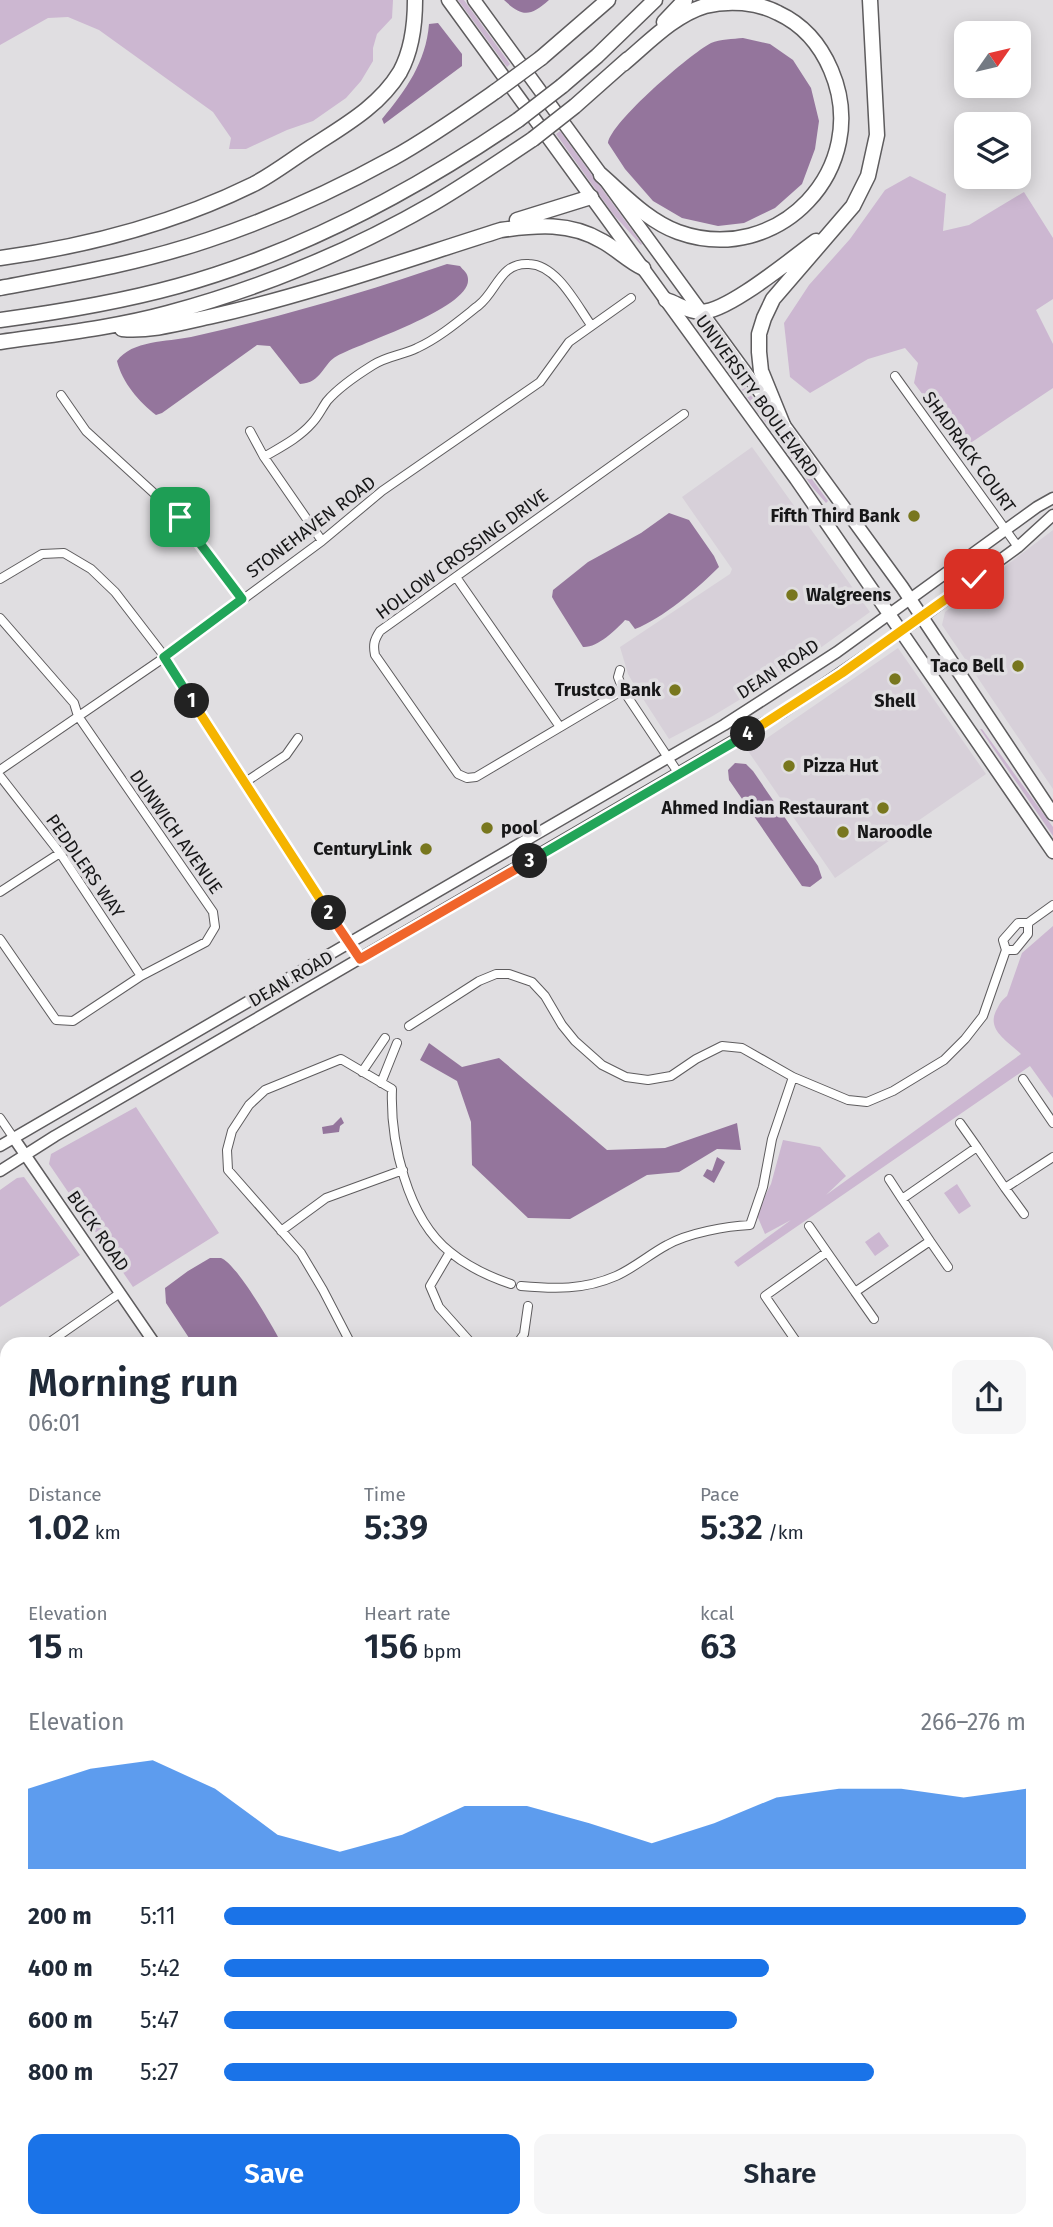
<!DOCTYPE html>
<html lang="en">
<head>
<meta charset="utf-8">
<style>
	:root { --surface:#fff; --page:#f6f6f7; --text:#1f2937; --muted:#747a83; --accent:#1a73e8 }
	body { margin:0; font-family:"Fira Sans",sans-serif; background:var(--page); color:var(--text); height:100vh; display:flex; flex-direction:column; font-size:26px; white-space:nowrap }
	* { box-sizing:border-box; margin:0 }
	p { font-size:23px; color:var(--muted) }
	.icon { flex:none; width:38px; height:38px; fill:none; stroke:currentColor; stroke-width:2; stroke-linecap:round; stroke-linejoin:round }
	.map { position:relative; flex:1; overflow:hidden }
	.drawer { position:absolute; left:0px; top:1337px; width:1054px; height:891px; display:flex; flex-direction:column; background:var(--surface); border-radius:21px 21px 0 0; box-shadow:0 4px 18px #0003 }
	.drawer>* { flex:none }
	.needle { width:46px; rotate:56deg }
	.buttons { position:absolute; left:954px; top:21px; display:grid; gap:14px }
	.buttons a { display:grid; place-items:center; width:77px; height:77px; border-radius:14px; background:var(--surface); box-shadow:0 4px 18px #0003; font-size:35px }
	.pin { position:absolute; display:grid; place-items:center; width:60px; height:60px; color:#fff; margin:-30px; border-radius:14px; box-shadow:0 4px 10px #0006 }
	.km { position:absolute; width:35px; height:35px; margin:-18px; border-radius:50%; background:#222; color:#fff; font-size:19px; line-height:35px; text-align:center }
	.round { display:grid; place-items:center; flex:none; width:74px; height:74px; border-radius:14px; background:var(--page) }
	.summary { display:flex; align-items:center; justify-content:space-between; height:119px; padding:0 28px }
	h1 { font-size:38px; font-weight:600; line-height:52px }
	.stats { display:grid; grid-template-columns:repeat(3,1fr); gap:10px; height:119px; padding:7px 28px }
	.stats div { display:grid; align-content:center }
	.stats b { font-size:35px; font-weight:600 }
	.stats small { font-size:19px; font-weight:400 }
	.stats p { font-size:19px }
	.chart { height:196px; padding:14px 28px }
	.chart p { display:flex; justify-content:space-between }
	.chart svg { width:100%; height:126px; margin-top:7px; fill:var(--accent); opacity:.7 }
	.cta { display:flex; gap:14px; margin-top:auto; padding:14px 28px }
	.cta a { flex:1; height:80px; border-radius:14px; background:var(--accent); color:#fff; font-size:28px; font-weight:600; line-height:80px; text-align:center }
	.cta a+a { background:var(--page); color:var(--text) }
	ul { padding:0 28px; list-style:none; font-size:23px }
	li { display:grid; grid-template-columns:112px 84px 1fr; align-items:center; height:52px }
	li i { height:18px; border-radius:9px; background:var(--accent) }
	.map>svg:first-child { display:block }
</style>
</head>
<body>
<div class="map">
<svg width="1053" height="2227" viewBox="0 0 1053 2227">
	<rect width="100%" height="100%" fill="#e0dee1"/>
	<path fill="#d7d0d9" d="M 752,447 L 870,612 L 794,667 L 711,717 L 669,739 L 636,688 L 628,674 L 620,647 L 730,574 L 732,569 L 682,497 Z
		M 1053,530 L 1053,789 L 942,625 L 945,612 Z
		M 898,648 L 986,774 L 835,878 L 748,751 Z"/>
	<path fill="#ccb7d1" d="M 0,0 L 393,0 L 392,18 L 377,34 L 373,48 L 373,61 L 361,81 L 346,98 L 313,121 L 287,130 L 246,149 L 229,149 L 231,138 L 213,112 L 99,30 L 68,17 L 48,18 L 0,45 Z
		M 458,0 L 464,0 L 510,64 L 507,67 Z
		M 560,131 L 642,244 L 641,245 L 613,214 L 556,134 Z
		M 910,176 L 946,194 L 943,231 L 969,225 L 1024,192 L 1053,238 L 1053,299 L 1036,310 L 1053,344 L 1053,388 L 963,448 L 914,383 L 918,363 L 905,348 L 868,359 L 810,393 L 790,377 L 784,323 L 809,285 L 850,239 L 885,190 Z
		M 699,326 L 701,327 L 828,501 L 826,503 L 813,488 L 698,329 Z
		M 980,729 L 982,729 L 1053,827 L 1053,836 Z
		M 1053,926 L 1053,1098 L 1030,1066 L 738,1267 L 734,1262 L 791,1220 L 765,1234 L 756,1213 L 771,1184 L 783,1140 L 820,1147 L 846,1176 L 826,1195 L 1021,1054 C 1008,1041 985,1030 997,1009 C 1000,1003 1002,1000 1007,996 L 1022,953 Z
		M 136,1107 L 219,1233 L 133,1287 L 49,1164 L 51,1154 Z
		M 24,1177 L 80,1255 L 0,1307 L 0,1190 L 17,1178 Z
		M 957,1184 L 971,1206 L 959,1214 L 944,1193 Z
		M 879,1232 L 889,1246 L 875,1256 L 865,1242 Z"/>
	<path fill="#94759c" d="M 504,0 L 549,0 C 530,17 522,17 504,0 Z
		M 438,23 L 462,54 L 462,66 L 384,124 L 382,119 C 406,90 426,62 429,24 Z
		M 743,38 L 770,44 L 793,60 L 811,88 L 819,121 L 815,149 L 802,184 L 775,208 L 744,223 L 718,226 L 682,218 L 653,201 L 625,169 L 608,143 C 611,122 690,54 711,43 C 720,39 733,39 743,38 Z
		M 447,264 L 460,266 C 463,270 468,273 468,279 C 471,308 360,343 337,356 C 323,363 322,383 300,384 L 270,346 L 257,345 L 162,413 L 156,415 C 139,402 122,382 117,361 C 132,340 167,342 191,337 C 277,318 363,293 447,264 Z
		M 669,513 L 689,520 L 714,556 L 719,567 C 698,588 662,619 635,629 L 629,621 L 625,620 C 616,630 597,648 583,647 L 556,604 L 552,597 L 553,590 L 588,562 L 641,533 Z
		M 735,763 L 746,764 L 753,771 L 818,866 L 822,878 L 810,887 L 802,886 L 729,780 L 728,770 Z
		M 429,1043 L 462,1067 L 499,1058 L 607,1150 L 665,1148 L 737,1123 L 741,1150 L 717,1149 L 679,1172 L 647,1175 L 570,1219 L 528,1218 L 472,1165 L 471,1122 L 457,1081 L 420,1060 Z
		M 341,1117 L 344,1123 L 340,1126 L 339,1132 L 323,1134 L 322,1127 L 333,1125 Z
		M 717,1157 L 725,1162 L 714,1183 L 703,1176 L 707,1169 L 712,1171 Z
		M 210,1258 C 212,1258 219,1258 221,1258 C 237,1264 273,1327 282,1344 L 193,1344 L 166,1303 L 165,1288 L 188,1271 Z"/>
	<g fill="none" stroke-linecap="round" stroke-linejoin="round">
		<defs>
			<path id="street" d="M 895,376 L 1018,547
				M 61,395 L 86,431 L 180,517 L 242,599
				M 250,431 L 264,457 L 322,541
				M 264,457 C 281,447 299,438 312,423 C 318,417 322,408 327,401 C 339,387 357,375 373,365 C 387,356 403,355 417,348 C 439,338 460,320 479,305 C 497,291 500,262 529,264 C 557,265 576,304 591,325
				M 456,577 L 560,727
				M 0,579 L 42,554 L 64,553 L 91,569 L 115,592 L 165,657 L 244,783 L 360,959
				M 0,618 L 74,703 L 78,716 L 213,912 L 215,927 L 206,942 L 141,976 L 73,1021 L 56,1020 L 0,939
				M 620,670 L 618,677 L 623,690 L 679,774
				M 623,690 L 476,777 L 467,778 L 458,774 L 375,655 C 373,645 374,640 380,631 L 684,414
				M 0,770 L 165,657 L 322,541 L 382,491 L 540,382 L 569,342 L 631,298
				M 0,776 L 60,853 L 141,976
				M 244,783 L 286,755 L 298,738
				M 0,892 L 60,853
				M 1028,923 L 1053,905
				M 409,1026 L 479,981 L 496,974 L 509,974 L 532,982 L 545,996 L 562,1025 L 575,1041 L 602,1065 L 626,1077 L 648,1080 L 671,1076 L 696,1059 L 722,1046 L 742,1048 L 793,1077 L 848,1100 L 867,1102 L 893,1091 L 944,1060 L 965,1039 L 983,1016 L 1006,950 L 1003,940 L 1018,923 L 1028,923 L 1028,934 L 1015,950 L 1006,950
				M 362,1072 L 385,1038
				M 1023,1079 L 1053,1123
				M 381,1083 L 397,1043
				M 0,1118 L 13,1137
				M 960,1123 L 977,1147
				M 889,1179 L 902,1199
				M 1005,1188 L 1024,1214
				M 809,1226 L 827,1252
				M 281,1231 L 326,1198 L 403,1170
				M 930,1241 L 948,1267
				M 450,1252 L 430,1286 L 439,1307 L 472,1344
				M 521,1286 C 554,1289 584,1290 616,1276 C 634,1268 650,1254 667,1245 C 688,1233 727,1226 750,1225 L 763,1187 L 772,1139 L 793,1077
				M 855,1292 L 874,1319
				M 47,1344 L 120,1293
				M 351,1344 L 323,1290 L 301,1253 L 228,1170 L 227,1150 L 232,1131 L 249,1105 L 265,1090 L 341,1059 L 392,1089 C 390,1141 407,1218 450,1252 C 467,1266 490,1277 511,1284
				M 517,1344 L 524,1334 L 528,1306
				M 798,1344 L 765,1296 L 827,1252 L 855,1292 L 930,1241 L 902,1199 L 977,1147 L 1005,1188 L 1053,1157
				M 0,1376 L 7,1371
				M 1046,1445 L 1053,1441
				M 0,1484 L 7,1494
				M 1046,1598 L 1053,1594
				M 0,1696 L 7,1691
				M 1046,1835 L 1053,1831
				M 0,1849 L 7,1844
				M 0,1898 L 7,1908
				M 0,2016 L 7,2011
				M 1046,2071 L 1053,2067
				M 0,2077 L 7,2087
				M 0,2189 L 7,2184
				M 99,2221 L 104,2227
				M 441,2221 L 445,2227
				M 733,2227 L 742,2221"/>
			<path id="secondary" d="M 13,1137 L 155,1344
				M 0,1146 L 724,725 L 837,652 L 1037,507 L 1053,498
				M 0,1171 L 55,1136 L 783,712 L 922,617 L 1018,547 L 1053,515
				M 764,2221 L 768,2227"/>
			<path id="primary" d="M 448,0 L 796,479 L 1053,852
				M 474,0 L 902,587 L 1053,814"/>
			<path id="highway" d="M 664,22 L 685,0
				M 541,58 L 608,0
				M 562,86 L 597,56 L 655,0
				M 575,106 L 628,59
				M 601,175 C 625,196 648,221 678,232 C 778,268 873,168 831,70 C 820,44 804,25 778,13 C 757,2 729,0 705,6 C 674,15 647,44 623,64
				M 517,220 L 591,197
				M 0,258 C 88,246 173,224 254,184 C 275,173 295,157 316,144 C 347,124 380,105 400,72 C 412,50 415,24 415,0
				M 0,288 C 70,275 140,263 208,240 C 271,219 335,190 393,158 C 429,138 463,114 496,91
				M 666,300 C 678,304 689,312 701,312 C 728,312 791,259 816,241
				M 0,320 C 60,312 120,302 178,286 C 301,252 414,191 518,120
				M 122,329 C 151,332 184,322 213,316 C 310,294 406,260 501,230 C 537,225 570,222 602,241 C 617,249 628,261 643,268
				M 0,342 C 56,334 113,328 168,313 C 261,288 351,251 434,203 C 468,183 500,161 533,139
				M 783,425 L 761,371 L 759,352 L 759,334 L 764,318 L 773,299 L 853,206 L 868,176 L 877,135 L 870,0"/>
		</defs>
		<use href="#street" stroke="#5e5c5e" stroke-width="10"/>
		<use href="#secondary" stroke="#5e5c5e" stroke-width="13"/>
		<use href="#primary" stroke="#5e5c5e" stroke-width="15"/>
		<use href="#highway" stroke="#5e5c5e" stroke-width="17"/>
		<use href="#street" stroke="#fff" stroke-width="8"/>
		<use href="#secondary" stroke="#fff" stroke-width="10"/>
		<use href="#primary" stroke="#fff" stroke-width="12"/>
		<use href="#highway" stroke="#fff" stroke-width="14"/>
		<defs>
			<path id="highway-bridge" d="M 496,91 L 541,58
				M 518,120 L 562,86
				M 533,139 L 575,106"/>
		</defs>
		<use href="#highway-bridge" stroke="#5e5c5e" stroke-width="17" stroke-linecap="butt"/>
		<use href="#highway-bridge" stroke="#fff" stroke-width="14"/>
	</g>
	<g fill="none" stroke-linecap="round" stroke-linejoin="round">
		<defs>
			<path id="split-1" d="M 180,517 L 242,599 L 164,657 L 192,701"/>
			<path id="split-2" d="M 192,701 L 329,913"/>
			<path id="split-3" d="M 329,913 L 360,959 L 530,861"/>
			<path id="split-4" d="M 530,861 L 748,734"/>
			<path id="split-5" d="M 748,734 L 842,673 L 974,579"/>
		</defs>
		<use href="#split-1" stroke="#fff" stroke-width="14"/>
		<use href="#split-2" stroke="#fff" stroke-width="14"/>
		<use href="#split-3" stroke="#fff" stroke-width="14"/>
		<use href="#split-4" stroke="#fff" stroke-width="14"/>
		<use href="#split-5" stroke="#fff" stroke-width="14"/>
		<use href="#split-1" stroke="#22a559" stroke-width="9"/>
		<use href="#split-2" stroke="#f5b400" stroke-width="9"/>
		<use href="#split-3" stroke="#f0652b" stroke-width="9"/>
		<use href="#split-4" stroke="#22a559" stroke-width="9"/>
		<use href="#split-5" stroke="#f5b400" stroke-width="9"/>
	</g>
	<g fill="#78771e" stroke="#e0dee1" stroke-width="2.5">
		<circle cx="914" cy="516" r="7"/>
		<circle cx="792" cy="595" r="7"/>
		<circle cx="1018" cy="666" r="7"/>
		<circle cx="895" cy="679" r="7"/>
		<circle cx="675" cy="690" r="7"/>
		<circle cx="789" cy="766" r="7"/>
		<circle cx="883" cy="808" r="7"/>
		<circle cx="487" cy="828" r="7"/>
		<circle cx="843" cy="832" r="7"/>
		<circle cx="426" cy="849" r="7"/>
	</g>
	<g text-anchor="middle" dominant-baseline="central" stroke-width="7" stroke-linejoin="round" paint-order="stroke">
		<g font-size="18" fill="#171718" stroke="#e0dee1">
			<text transform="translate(757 396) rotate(54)">UNIVERSITY BOULEVARD</text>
			<text transform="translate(969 452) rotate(54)">SHADRACK COURT</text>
			<text transform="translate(311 527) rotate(-37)">STONEHAVEN ROAD</text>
			<text transform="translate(462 554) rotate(-36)">HOLLOW CROSSING DRIVE</text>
			<text transform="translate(778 669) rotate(-33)">DEAN ROAD</text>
			<text transform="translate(176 832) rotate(55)">DUNWICH AVENUE</text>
			<text transform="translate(85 866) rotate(55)">PEDDLERS WAY</text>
			<text transform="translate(291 979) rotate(-30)">DEAN ROAD</text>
			<text transform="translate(98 1231) rotate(55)">BUCK ROAD</text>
		</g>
		<g font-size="18" font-weight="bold" fill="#171718" stroke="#e0dee1" text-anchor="end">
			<text x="900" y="516">Fifth Third Bank</text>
			<text x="806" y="595" text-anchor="start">Walgreens</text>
			<text x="1004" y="666">Taco Bell</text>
			<text x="661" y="690">Trustco Bank</text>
			<text x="895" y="701" text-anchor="middle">Shell</text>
			<text x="803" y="766" text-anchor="start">Pizza Hut</text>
			<text x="869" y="808">Ahmed Indian Restaurant</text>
			<text x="501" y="828" text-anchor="start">pool</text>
			<text x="857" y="832" text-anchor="start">Naroodle</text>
			<text x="412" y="849">CenturyLink</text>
		</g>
	</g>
</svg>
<div class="buttons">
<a><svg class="needle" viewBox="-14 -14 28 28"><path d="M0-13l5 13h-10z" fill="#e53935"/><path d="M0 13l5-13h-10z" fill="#747a83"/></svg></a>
<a><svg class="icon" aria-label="layers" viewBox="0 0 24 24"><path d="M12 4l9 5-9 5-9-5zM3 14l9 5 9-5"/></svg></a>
</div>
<div class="pin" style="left:180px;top:517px;background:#1e9e55"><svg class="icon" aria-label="arrive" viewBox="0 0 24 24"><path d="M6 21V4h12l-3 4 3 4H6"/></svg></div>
<div class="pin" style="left:974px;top:579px;background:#d93025"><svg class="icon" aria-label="check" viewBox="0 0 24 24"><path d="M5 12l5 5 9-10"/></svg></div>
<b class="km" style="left:192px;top:701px">1</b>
<b class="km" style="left:329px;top:913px">2</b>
<b class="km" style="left:530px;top:861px">3</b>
<b class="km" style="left:748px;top:734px">4</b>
<section class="drawer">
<div class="summary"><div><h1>Morning run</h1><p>06:01</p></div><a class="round"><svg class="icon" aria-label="share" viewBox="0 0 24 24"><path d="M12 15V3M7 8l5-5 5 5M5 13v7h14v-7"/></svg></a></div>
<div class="stats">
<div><p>Distance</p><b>1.02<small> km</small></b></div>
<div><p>Time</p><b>5:39</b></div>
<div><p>Pace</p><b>5:32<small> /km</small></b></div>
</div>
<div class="stats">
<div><p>Elevation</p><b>15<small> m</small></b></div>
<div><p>Heart rate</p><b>156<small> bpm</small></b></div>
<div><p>kcal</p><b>63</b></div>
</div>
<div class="chart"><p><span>Elevation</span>266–276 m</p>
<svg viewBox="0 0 160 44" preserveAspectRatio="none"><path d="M0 44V16L10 9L20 6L30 16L40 32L50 38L60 32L70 22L80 22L90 28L100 35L110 28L120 19L130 16L140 16L150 19L160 16V44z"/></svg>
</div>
<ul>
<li><b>200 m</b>5:11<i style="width:100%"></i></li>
<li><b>400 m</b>5:42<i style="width:68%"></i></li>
<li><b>600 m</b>5:47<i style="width:64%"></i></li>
<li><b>800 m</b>5:27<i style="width:81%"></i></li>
</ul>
<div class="cta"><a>Save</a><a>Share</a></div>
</section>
</div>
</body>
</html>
